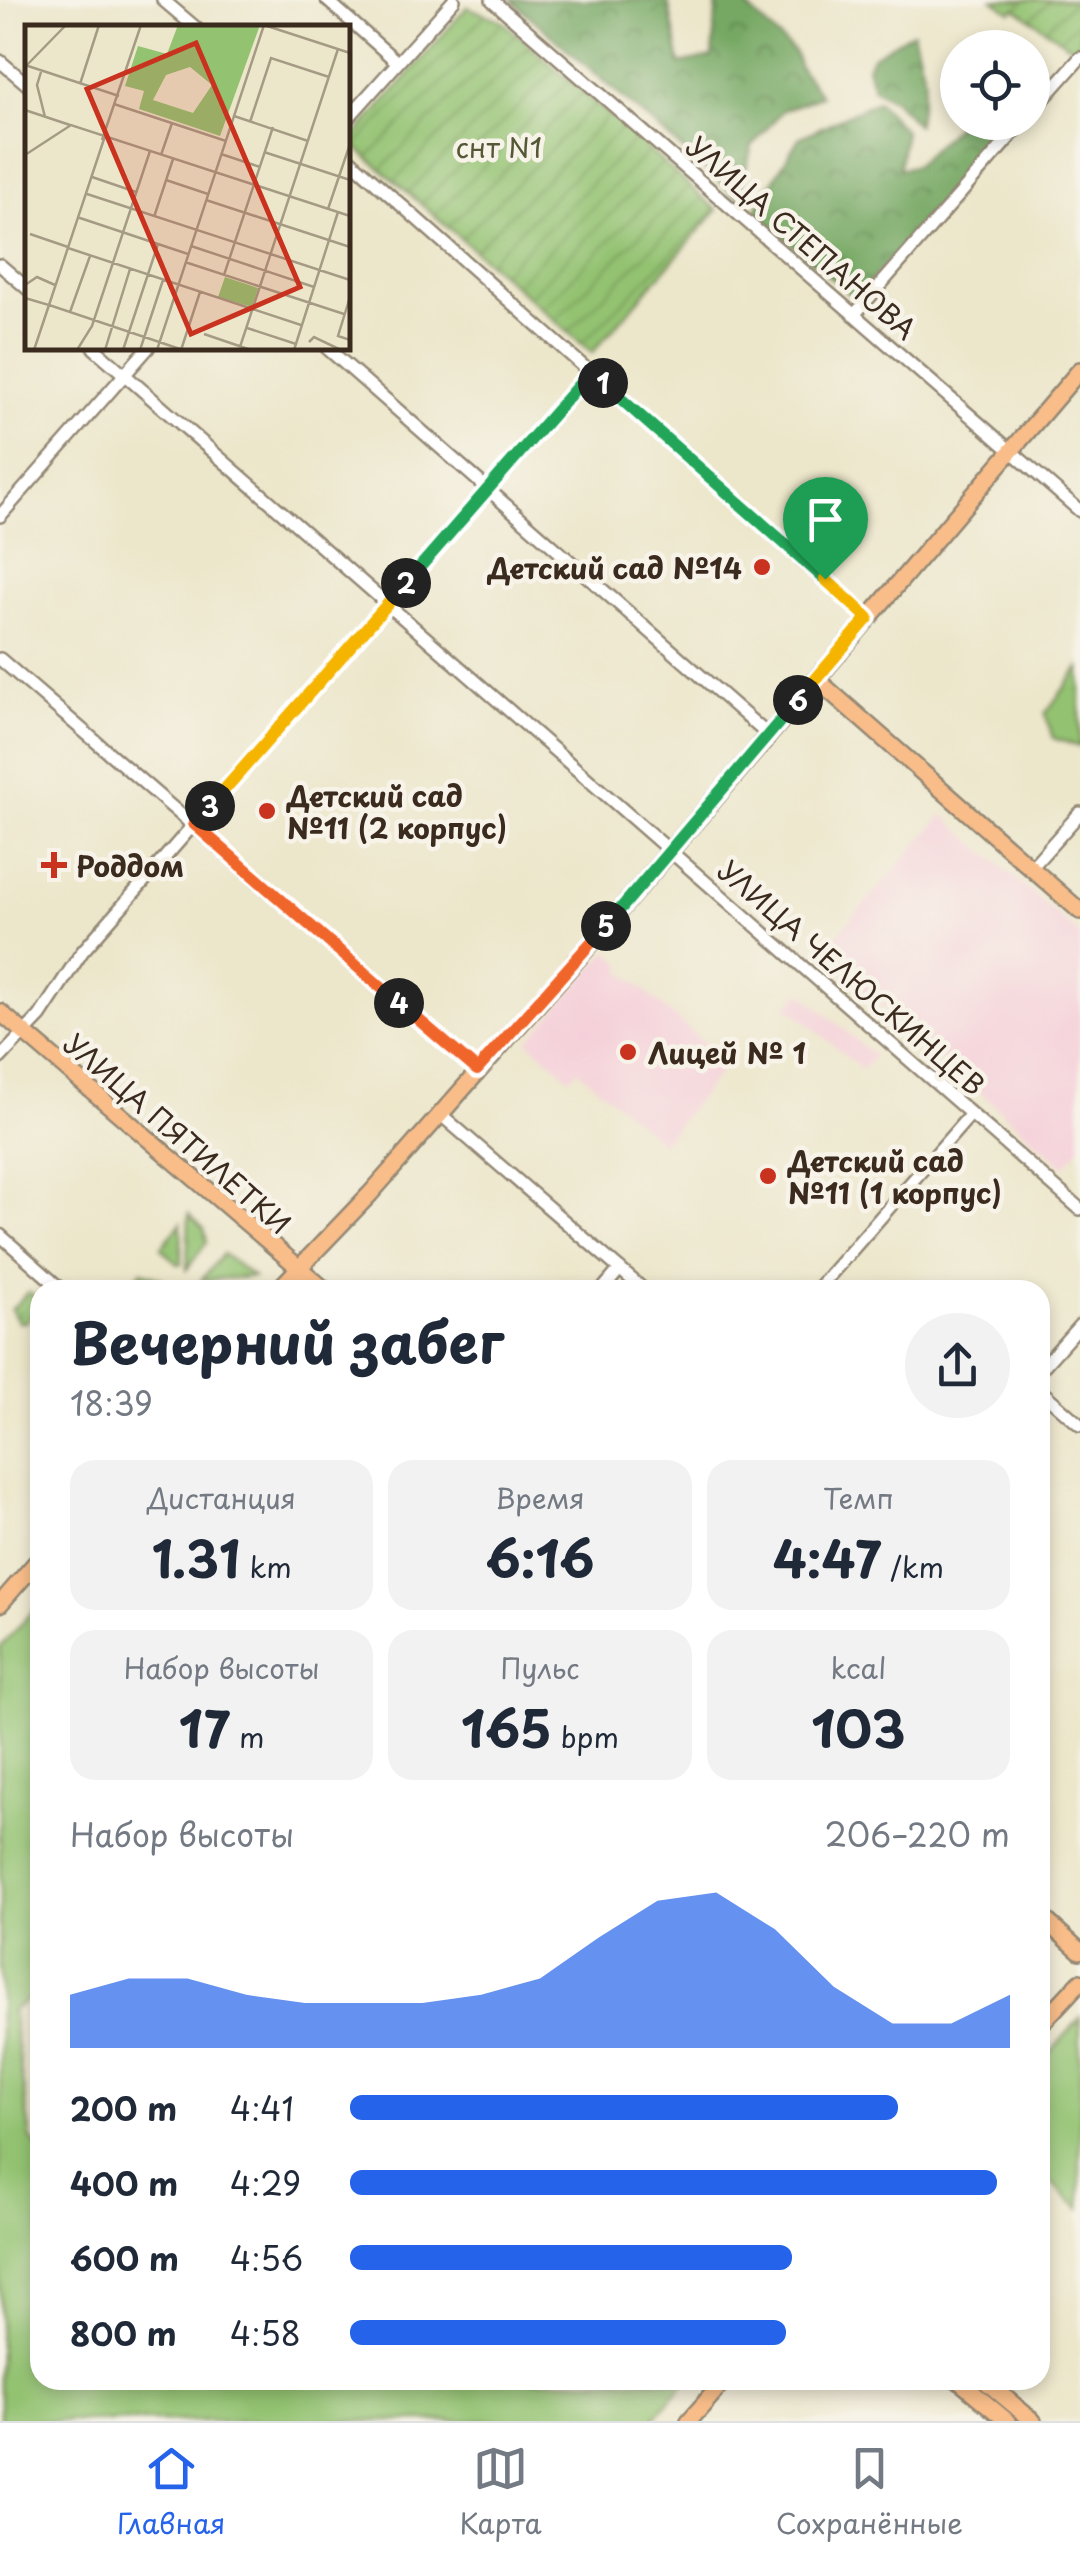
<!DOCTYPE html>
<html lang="ru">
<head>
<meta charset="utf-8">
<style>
	:root { --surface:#fff; --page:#f2f2f3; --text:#1f2937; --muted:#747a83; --line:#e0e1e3; --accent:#2563eb }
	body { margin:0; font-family:"Playpen Sans",sans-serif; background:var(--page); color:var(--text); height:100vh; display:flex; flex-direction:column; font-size:38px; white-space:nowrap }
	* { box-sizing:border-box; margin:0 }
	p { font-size:32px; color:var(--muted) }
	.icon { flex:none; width:55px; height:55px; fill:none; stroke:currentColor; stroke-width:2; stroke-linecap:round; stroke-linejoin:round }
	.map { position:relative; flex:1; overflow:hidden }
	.sheet { position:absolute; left:30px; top:1280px; width:1020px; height:1110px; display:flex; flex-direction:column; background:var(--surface); border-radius:30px; box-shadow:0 5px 15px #0003 }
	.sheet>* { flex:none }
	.controls { position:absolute; left:940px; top:30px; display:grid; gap:20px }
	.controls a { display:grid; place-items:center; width:110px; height:110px; border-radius:50%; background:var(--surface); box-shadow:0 5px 15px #0003; font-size:50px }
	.pin { position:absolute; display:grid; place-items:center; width:85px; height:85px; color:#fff; margin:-102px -42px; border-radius:50% 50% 50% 0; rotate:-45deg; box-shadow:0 0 10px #0007 }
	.pin .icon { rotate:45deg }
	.km { position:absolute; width:50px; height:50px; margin:-25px; border-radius:50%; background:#222; color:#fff; font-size:28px; line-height:50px; text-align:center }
	.round { display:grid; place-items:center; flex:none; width:105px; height:105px; border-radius:52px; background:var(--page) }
	.headline { display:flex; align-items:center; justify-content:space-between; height:170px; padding:0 40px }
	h1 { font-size:55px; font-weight:700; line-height:75px }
	.stats { display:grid; grid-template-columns:repeat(3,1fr); gap:15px; height:170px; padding:10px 40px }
	.stats div { display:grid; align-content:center; border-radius:25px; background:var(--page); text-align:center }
	.stats b { font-size:50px; font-weight:700 }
	.stats small { font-size:28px; font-weight:400 }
	.stats p { font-size:28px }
	.chart { height:280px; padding:20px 40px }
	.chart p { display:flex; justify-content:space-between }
	.chart svg { width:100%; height:180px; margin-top:10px; fill:var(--accent); opacity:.7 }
	ul { padding:0 40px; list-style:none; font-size:32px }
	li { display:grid; grid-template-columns:160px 120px 1fr; align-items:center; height:75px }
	li i { height:25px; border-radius:12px; background:var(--accent) }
	.tab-bar { display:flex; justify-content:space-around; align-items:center; height:140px; border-top:2px solid var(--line); background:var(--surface); font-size:28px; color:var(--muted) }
	.tab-bar a { display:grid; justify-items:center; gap:5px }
	.tab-bar .selected { color:var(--accent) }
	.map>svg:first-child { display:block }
</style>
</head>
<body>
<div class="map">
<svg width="1080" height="2421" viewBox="0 0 1080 2421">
	<defs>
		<pattern id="grass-tufts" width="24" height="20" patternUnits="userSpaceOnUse" patternTransform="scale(2.5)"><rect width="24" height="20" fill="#93c271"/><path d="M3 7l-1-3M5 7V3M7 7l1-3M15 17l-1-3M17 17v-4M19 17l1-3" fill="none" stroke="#799e5c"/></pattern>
		<pattern id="forest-crowns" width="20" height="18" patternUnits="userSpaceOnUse" patternTransform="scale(2.5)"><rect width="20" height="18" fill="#76a863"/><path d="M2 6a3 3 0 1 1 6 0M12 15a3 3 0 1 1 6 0" fill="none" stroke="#628951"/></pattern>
		<pattern id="garden-furrows" width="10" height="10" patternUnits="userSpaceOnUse" patternTransform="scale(2.5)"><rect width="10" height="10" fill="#93c271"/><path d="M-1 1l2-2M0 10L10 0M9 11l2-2" fill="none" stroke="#799e5c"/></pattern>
	</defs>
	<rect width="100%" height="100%" fill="#f7f3e8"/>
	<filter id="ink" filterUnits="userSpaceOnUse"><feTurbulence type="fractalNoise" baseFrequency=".01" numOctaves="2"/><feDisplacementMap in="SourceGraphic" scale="20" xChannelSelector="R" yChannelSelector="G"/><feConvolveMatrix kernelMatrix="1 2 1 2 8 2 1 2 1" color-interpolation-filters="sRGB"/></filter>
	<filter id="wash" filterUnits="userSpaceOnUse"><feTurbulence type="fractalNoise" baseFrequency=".0048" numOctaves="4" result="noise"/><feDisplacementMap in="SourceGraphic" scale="40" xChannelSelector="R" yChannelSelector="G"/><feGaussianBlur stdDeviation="2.25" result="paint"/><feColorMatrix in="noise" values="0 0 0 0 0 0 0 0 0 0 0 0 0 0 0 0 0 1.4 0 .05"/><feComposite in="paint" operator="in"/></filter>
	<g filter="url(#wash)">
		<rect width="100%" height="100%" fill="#ece6ca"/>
		<path fill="#f5cfd9" d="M 943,815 L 1080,935 L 1080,1148 L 1064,1166 L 821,953 Z
			M 608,951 L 624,966 L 621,970 L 727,1063 L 662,1143 L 578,1070 L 570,1078 L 528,1041 Z
			M 801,992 L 874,1056 L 862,1070 L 788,1006 Z"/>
		<path fill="url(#grass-tufts)" stroke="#677648" stroke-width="2.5" d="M 189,1214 L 204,1229 L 207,1242 L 187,1269 Z
			M 181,1223 L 182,1264 L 177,1264 L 161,1248 Z
			M 223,1254 L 253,1277 L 201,1280 Z
			M 141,1271 L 164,1280 L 164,1287 L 125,1290 Z
			M 28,1292 L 40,1298 L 40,1306 L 25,1322 L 19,1322 L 11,1310 Z"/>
		<path fill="url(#forest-crowns)" stroke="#586940" stroke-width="2.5" d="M 511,0 L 668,0 L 680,64 L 712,57 L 717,0 L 740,0 L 795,53 L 800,68 L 821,96 L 783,110 L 752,146 L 738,198 Z
			M 913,32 L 925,80 L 917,125 L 894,100 L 873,88 L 867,67 L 872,57 Z
			M 877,101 L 905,131 L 899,170 L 916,165 L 959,123 L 1009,123 L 855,299 L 754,212 L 799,138 Z"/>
		<path fill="#93c271" stroke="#677648" stroke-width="2.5" d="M 1080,667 L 1080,747 L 1053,738 L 1045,714 Z
			M 40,1603 L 40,1992 L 12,2010 L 31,2139 L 40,2148 L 40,2380 L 688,2380 L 652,2421 L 0,2421 L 0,1648 Z
			M 1080,2018 L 1080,2209 L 1040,2172 L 1040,2065 Z"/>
		<path fill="url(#garden-furrows)" stroke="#677648" stroke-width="2.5" d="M 993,0 L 1080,0 L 1080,53 L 1015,8 L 1011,12 Z
			M 467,7 L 501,20 L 717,210 L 592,353 L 350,142 Z"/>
	</g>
	<g filter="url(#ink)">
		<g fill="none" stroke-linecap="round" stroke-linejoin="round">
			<defs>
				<path id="minor" d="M 163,0 L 196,28
					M 327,0 L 397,62
					M 492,0 L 1080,511
					M 0,61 L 28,85
					M 1032,112 L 1080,58
					M 348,118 L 454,0
					M 348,158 L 868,618
					M 0,265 L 28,289
					M 854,315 L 1023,122
					M 94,348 L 1080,1209
					M 327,348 L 768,735
					M 0,516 L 148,348
					M 0,659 L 477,1070
					M 1031,868 L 1080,813
					M 0,1058 L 40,1016 L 82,952 L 590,372
					M 439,1113 L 644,1290
					M 0,1235 L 62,1290
					M 602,1290 L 620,1269
					M 817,1290 L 971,1114
					M 1040,1370 L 1080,1325
					M 1040,1390 L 1080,1425"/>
				<path id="major" d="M 816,679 L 1080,911
					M 0,1012 L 325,1290
					M 278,1290 L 370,1194 L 597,937 L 1080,370
					M 0,1604 L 40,1558
					M 1040,1915 L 1080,1951
					M 1040,2025 L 1080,1982
					M 958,2380 L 1007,2421
					M 984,2380 L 1033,2421
					M 689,2421 L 725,2380"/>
			</defs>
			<use href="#minor" stroke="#948874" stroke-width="16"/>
			<use href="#major" stroke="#948874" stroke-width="20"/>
			<use href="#minor" stroke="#fff" stroke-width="11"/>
			<use href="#major" stroke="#f8bd89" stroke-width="15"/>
		</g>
	</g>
	<g fill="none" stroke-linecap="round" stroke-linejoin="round" filter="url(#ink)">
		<defs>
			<path id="split-1" d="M 603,383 L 825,579"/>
			<path id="split-2" d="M 406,583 L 590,372 L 603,383"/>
			<path id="split-3" d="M 210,806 L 406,583"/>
			<path id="split-4" d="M 210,806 L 194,824 L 399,1003"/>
			<path id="split-5" d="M 399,1003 L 477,1070 L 606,926"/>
			<path id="split-6" d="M 606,926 L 798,700"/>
			<path id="split-7" d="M 798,700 L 868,618 L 825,579"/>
		</defs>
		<use href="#split-1" stroke="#fff" stroke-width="20"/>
		<use href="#split-2" stroke="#fff" stroke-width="20"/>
		<use href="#split-3" stroke="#fff" stroke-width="20"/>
		<use href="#split-4" stroke="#fff" stroke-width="20"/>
		<use href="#split-5" stroke="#fff" stroke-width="20"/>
		<use href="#split-6" stroke="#fff" stroke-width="20"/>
		<use href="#split-7" stroke="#fff" stroke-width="20"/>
		<use href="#split-1" stroke="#22a559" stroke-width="12"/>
		<use href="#split-2" stroke="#22a559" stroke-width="12"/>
		<use href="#split-3" stroke="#f5b400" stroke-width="12"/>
		<use href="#split-4" stroke="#f0652b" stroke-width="12"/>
		<use href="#split-5" stroke="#f0652b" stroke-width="12"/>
		<use href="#split-6" stroke="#22a559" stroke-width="12"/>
		<use href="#split-7" stroke="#f5b400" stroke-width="12"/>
	</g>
	<g fill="#c8321e" stroke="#f7f3e8" stroke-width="4">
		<circle cx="762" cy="567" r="10"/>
		<circle cx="267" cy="811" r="10"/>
		<path d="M49 850h10v10h10v10h-10v10h-10v-10h-10v-10h10z"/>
		<circle cx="628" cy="1052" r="10"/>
		<circle cx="768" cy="1176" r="10"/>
	</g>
	<g text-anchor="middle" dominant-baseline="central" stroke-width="9" stroke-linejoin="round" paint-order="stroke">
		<g font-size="28" fill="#555837" stroke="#f7f3e8">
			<text x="499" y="146">снт N1</text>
		</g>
		<g font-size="28" fill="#3b2a1e" stroke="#f7f3e8">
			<text transform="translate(802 237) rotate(41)">УЛИЦА СТЕПАНОВА</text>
			<text transform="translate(852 977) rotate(41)">УЛИЦА ЧЕЛЮСКИНЦЕВ</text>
			<text transform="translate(178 1133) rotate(41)">УЛИЦА ПЯТИЛЕТКИ</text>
		</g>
		<g font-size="28" font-weight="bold" fill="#3b2a1e" stroke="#f7f3e8" text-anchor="start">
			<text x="742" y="567" text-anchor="end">Детский сад №14</text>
			<text x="287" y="795">Детский сад<tspan x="287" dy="32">№11 (2 корпус)</tspan></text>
			<text x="76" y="865">Роддом</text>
			<text x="648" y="1052">Лицей № 1</text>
			<text x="788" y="1160">Детский сад<tspan x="788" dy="32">№11 (1 корпус)</tspan></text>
		</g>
	</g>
	<g transform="translate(25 25)">
		<rect width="325" height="325" fill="#ece6ca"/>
		<path d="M 153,0 L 235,0 L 195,111 L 114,84 L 119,66 L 100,61 L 113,21 L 142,29 ZM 165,42 L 187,60 L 168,88 L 128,75 L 141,50 Z" fill="#93c271" fill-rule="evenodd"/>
		<path d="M 200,252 L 233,263 L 227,282 L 193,272 Z" fill="#93c271"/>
		<path fill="none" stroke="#a59b85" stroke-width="2.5" d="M 239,0 L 325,28M 0,40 L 94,71M 0,42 L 41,0M 16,47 L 12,60 L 20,92M 55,59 L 74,0M 89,79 L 201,116M 0,85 L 45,100M 209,91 L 283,116M 225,97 L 246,33 L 304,52M 80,111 L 24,280 L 158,325M 77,115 L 116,0M 239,127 L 325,155M 196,129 L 235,142M 0,130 L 46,100 L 325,191M 136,130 L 147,98M 67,152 L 111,167M 141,155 L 183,169M 62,169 L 325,255M 181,175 L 325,222M 303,184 L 325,119M 52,192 L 163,229M 129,192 L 148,134M 5,209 L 43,222M 166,221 L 289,262M 43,223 L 276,300M 160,237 L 319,289M 199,250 L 248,102M 0,260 L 12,252 L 30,260M 325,272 L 313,311 L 325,315M 0,273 L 24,280 L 9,325M 45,287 L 65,231M 222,303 L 271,319M 179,309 L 226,325M 284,317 L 289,312 L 316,325M 52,325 L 67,301 L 125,126M 80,325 L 105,244M 98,325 L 133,219M 115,325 L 138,255M 132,325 L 239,0M 156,325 L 175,267M 214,325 L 313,24M 269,325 L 313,187"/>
		<path fill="#c8321e" fill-opacity="0.15" stroke="#c8321e" stroke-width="5" d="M 171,18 L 275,262 L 166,309 L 62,64 Z"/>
		<rect width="325" height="325" fill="none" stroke="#3b2a1e" stroke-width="5"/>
	</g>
</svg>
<div class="controls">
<a><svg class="icon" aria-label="locate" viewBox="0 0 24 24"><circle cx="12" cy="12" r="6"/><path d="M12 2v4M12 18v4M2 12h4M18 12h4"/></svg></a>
</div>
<div class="pin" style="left:825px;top:579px;background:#1e9e55"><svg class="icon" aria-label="arrive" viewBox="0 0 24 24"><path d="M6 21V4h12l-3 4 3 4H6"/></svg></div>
<b class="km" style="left:603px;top:383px">1</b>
<b class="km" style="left:406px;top:583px">2</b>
<b class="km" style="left:210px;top:806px">3</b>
<b class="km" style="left:399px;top:1003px">4</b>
<b class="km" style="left:606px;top:926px">5</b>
<b class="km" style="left:798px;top:700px">6</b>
<section class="sheet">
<div class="headline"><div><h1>Вечерний забег</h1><p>18:39</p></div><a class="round"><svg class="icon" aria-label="share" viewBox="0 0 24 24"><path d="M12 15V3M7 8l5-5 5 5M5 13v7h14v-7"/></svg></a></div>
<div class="stats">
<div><p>Дистанция</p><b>1.31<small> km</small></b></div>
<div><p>Время</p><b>6:16</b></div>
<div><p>Темп</p><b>4:47<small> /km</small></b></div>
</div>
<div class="stats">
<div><p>Набор высоты</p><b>17<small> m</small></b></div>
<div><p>Пульс</p><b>165<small> bpm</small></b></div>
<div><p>kcal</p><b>103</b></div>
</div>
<div class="chart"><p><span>Набор высоты</span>206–220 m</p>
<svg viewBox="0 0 160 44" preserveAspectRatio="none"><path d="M0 44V31L10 27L20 27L30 31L40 33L50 33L60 33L70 31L80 27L90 17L100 8L110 6L120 15L130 29L140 38L150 38L160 31V44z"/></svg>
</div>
<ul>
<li><b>200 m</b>4:41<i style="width:83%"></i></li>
<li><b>400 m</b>4:29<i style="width:98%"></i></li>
<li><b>600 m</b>4:56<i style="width:67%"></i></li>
<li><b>800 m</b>4:58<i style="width:66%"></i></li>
</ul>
</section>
</div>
<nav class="tab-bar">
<a class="selected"><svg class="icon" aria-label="home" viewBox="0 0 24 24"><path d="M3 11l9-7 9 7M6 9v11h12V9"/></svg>Главная</a>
<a><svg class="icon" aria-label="map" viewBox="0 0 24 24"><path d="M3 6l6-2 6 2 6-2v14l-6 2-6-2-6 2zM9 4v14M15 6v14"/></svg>Карта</a>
<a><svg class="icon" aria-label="saved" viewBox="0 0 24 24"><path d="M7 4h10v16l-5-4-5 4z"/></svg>Сохранённые</a>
</nav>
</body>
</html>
